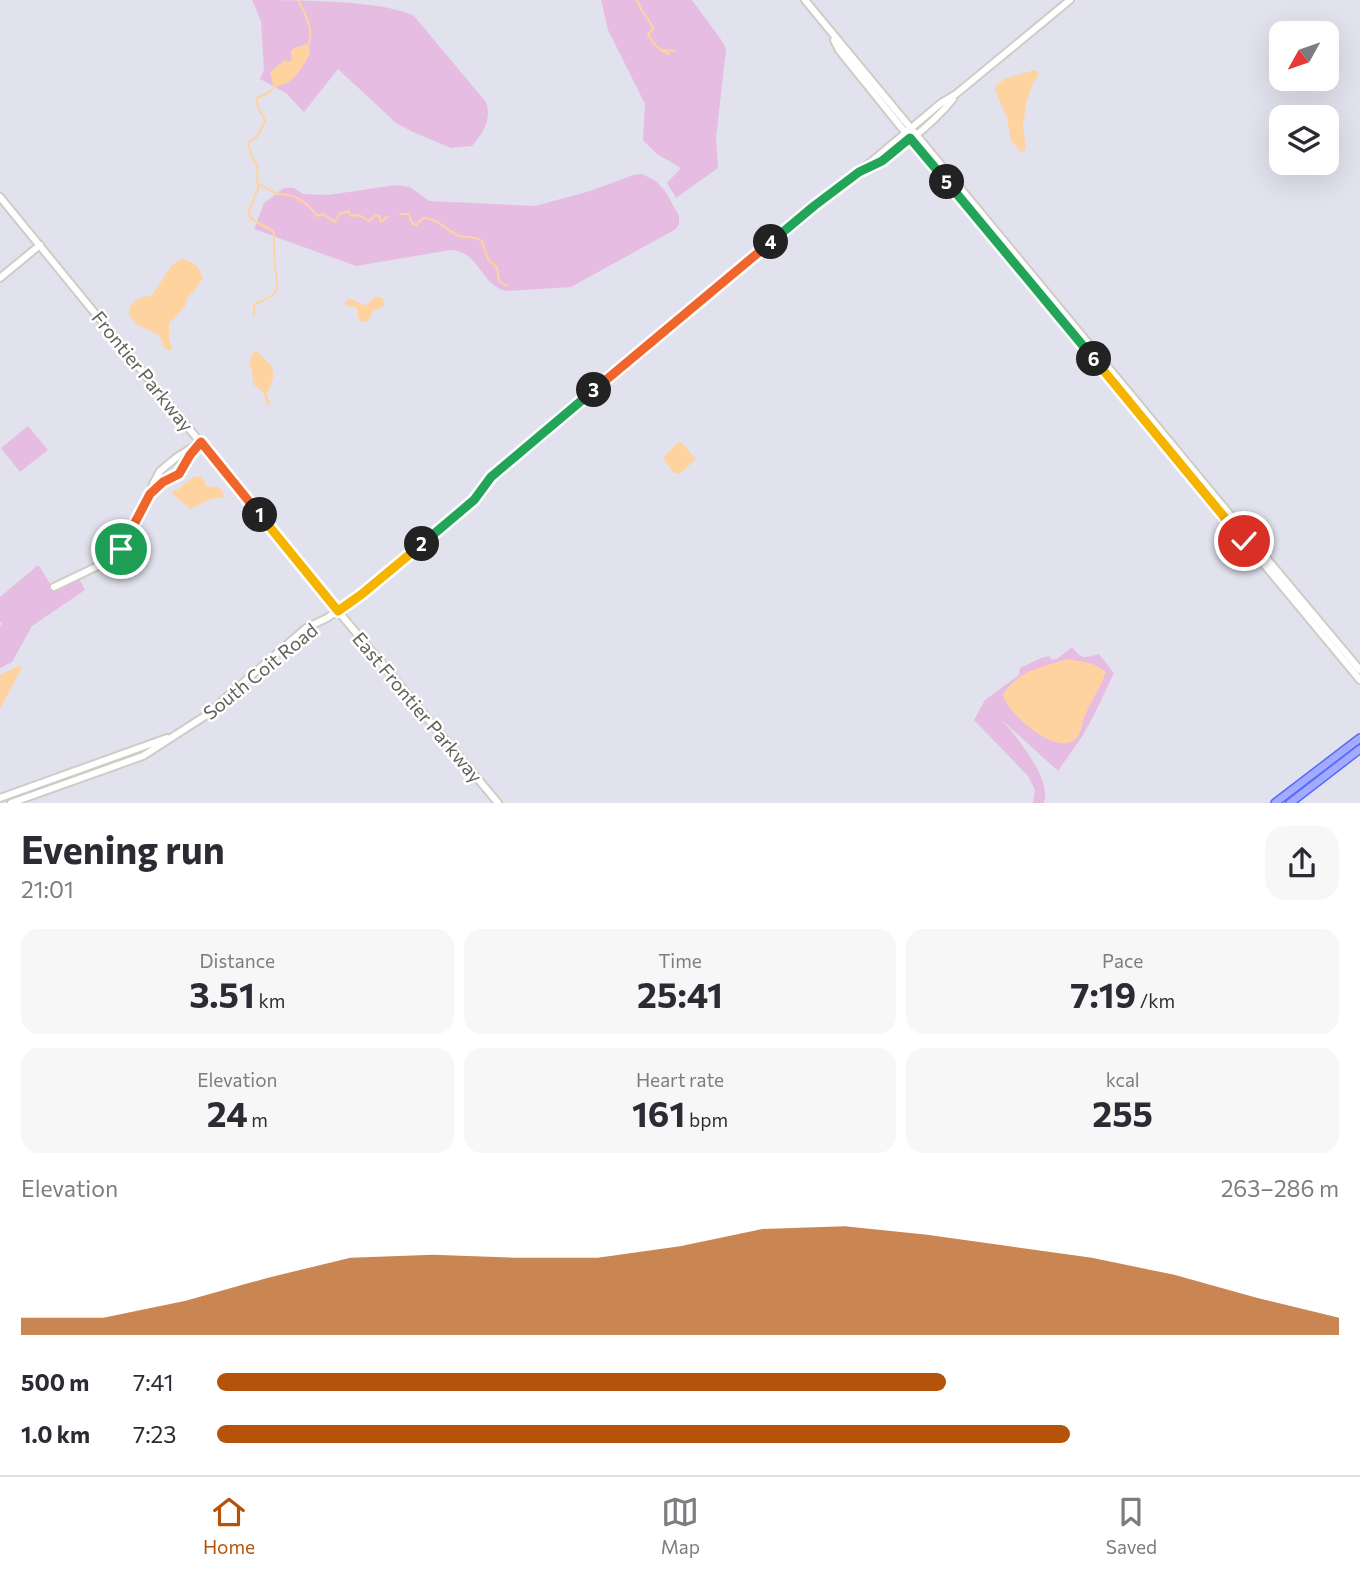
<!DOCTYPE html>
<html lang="en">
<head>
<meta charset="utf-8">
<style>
	:root { --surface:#fff; --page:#f7f7f7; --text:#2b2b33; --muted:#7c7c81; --line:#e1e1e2; --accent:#b45309 }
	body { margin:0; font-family:Commissioner,sans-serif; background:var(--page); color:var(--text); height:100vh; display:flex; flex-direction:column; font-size:26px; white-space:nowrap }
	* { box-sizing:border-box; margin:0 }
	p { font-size:23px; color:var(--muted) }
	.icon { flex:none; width:38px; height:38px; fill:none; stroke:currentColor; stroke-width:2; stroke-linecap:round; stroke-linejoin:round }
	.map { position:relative; height:803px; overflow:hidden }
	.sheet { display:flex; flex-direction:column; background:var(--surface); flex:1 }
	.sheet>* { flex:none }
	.needle { width:46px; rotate:230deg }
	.buttons { position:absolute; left:1269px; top:21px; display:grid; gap:14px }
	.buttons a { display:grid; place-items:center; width:70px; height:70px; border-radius:14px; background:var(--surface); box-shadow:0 7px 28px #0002; font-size:35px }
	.pin { position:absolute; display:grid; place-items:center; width:60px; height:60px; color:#fff; margin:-30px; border:4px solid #fff; border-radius:50%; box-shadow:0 2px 7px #0007 }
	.km { position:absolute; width:35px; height:35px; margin:-18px; border-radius:50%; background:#222; color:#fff; font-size:19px; line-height:35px; text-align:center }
	.round { display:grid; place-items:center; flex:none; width:74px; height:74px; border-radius:21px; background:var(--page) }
	.summary { display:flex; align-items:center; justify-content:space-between; height:119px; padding:0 21px }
	h1 { font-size:38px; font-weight:700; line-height:52px }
	.metrics { display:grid; grid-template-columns:repeat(3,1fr); gap:10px; height:119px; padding:7px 21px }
	.metrics div { display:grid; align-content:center; border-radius:18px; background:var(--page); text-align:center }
	.metrics b { font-size:35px; font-weight:700 }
	.metrics small { font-size:19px; font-weight:400 }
	.metrics p { font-size:19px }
	.chart { height:196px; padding:14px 21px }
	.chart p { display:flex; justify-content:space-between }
	.chart svg { width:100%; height:126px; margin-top:7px; fill:var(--accent); opacity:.7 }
	ul { padding:0 21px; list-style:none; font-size:23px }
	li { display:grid; grid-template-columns:112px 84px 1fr; align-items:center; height:52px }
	li i { height:18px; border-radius:9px; background:var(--accent) }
	.tabs { display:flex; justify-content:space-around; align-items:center; height:98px; border-top:2px solid var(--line); background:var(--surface); font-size:19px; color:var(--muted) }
	.tabs a { display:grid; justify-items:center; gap:4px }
	.tabs .on { color:var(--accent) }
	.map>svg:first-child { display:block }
</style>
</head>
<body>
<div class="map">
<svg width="1360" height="803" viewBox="0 0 1360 803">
	<rect width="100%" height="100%" fill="#e1e2ed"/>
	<path fill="#e7bce2" d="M 252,0 C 292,0 384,0 414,16 L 486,102 C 492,120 483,133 472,146 L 451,148 L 413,132 L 396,123 L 338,69 L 304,112 L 286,93 L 260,79 L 264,70 L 261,21 Z
		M 601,0 L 692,0 L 722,41 L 726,49 L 716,138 L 718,168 L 676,198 L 667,183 L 681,168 L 657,154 L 643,140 L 645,104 L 608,30 Z
		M 642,174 L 656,181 L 665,191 L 679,216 L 679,224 L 676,229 L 571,287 L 507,291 C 479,285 481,252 451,250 L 356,266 L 254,229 L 264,203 L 284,188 L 294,188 L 303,194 L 328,195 L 396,185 L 410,187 L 429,201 L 535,206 L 590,191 L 633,175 Z
		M 28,426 L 48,450 L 20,472 L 1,448 Z
		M 37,566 L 40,567 L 53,589 L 78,577 L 85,590 L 32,626 L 12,662 L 0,668 L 0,627 L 2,623 L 0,622 L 0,597 Z
		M 1072,647 C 1082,660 1084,658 1099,654 L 1114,673 L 1094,715 L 1083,735 L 1058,771 L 1003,721 C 1018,739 1052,779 1044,803 L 1033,803 L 1035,790 L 1028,776 L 974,720 L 985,700 L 1019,675 L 1020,668 L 1041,658 L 1049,656 L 1052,660 L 1057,659 Z"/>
	<path fill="#ffd39f" d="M 307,44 L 310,49 L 310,53 C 305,62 299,76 288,82 C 284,84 280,85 276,87 L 273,85 L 270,72 L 285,60 L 288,62 L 292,60 L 291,51 L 296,47 Z
		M 1034,70 L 1037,71 L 1039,75 L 1032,84 L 1026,105 L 1023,126 L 1026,149 L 1021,153 L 1011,140 L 1007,118 L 995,90 L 996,86 L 1004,79 Z
		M 181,259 C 193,261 199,266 203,278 L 194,291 L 187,298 L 185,306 L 169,323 L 169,340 L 172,347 L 170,351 L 165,349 L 159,335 L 138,325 L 129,316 L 130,306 L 139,298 L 152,295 L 172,265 Z
		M 374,297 L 378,297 L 383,299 L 384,304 L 382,307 L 373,311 L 368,321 L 363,322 C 358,320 357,316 358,310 L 356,307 L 346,306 L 345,302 L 348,299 C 356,298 359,305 367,305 Z
		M 256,350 C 272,368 279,366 268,392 L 266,393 L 270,403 L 268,407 L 263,392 L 253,384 L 252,368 L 249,365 L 253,353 Z
		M 681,442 L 696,459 L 682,472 L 678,474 L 673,472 L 663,458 L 677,443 Z
		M 200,476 L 205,481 L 205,486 L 220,488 L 225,497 L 211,499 L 190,509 L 171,492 L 180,488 L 193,477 Z
		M 1067,659 L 1093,664 L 1106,672 C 1100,689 1089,703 1083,721 C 1081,728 1081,736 1074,740 C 1055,755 1008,714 1003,695 C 1016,671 1043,667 1067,659 Z
		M 18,666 L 22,667 L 0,709 L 0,675 Z"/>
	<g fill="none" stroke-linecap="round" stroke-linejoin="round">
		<path stroke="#ffd39f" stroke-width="2" d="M 298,0 C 305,13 315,31 308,45
			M 637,0 L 641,9 L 653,27 L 653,29 L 648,34 C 652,43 660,51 669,54
			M 662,50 L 675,51
			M 257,183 L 277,194 C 295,193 307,202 317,216 L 323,214 L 335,222 L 339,214 L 348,211 L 351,216 L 359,215 L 369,221 L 376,215 L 380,217 L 380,221 L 382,222 L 385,218 L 388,217
			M 400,214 L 409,214 L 412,223 L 416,225 L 423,218 C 438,218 446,231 460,236 C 469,239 472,235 482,241 L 488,259 L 497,268 L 499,281 L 507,286
			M 254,315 L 254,308 L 255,304 C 284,293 277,289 275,264 C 274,255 274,245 274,235 L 273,231 L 253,220 L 250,217 L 249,210 L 258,189 L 257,165 L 252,157 L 248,142 L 257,137 L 265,121 C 263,113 255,108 257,98 L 270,92 L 276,84"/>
		<defs>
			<path id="secondary" d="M 805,0 L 1212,493 L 1360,670
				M 834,40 L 839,50 L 905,132 L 1360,680
				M 863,170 C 892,157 933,124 953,99
				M 0,197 L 338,611 L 498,803
				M 0,278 L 40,245
				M 151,493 L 163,482 L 179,474 L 194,449
				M 54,587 L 102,564 L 121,549 L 150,494 L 153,484 L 160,471 L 177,457 L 201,442
				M 0,798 L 167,738
				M 11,803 L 143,756 L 205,716 L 306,628 L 327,618 L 362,594 L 391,570 L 474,500 L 491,477 L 607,378 L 814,206 L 859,172 L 941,103 L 956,94 L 973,80 L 1070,0"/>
			<path id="primary" d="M 1275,803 L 1360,738
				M 1290,803 L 1360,749"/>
		</defs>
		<use href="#secondary" stroke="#cfccc5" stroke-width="10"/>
		<use href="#primary" stroke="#506df8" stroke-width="10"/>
		<use href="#secondary" stroke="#fff" stroke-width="6"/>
		<use href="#primary" stroke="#a4aaff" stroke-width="7"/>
	</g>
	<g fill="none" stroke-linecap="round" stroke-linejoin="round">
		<defs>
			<path id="split-1" d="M 121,549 L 150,494 L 163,482 L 179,474 L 190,455 L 201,442 L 260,515"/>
			<path id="split-2" d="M 260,515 L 338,611 L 362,594 L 422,544"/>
			<path id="split-3" d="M 422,544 L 474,500 L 491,477 L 594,390"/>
			<path id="split-4" d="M 594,390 L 771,242"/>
			<path id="split-5" d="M 771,242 L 814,206 L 859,172 L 882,161 L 910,138 L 947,182"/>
			<path id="split-6" d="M 947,182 L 1094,359"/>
			<path id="split-7" d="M 1094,359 L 1244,541"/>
		</defs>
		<use href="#split-1" stroke="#fff" stroke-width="14"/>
		<use href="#split-2" stroke="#fff" stroke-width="14"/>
		<use href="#split-3" stroke="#fff" stroke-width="14"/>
		<use href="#split-4" stroke="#fff" stroke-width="14"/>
		<use href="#split-5" stroke="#fff" stroke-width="14"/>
		<use href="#split-6" stroke="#fff" stroke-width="14"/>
		<use href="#split-7" stroke="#fff" stroke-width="14"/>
		<use href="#split-1" stroke="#f0652b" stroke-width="9"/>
		<use href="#split-2" stroke="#f5b400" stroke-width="9"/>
		<use href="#split-3" stroke="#22a559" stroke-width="9"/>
		<use href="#split-4" stroke="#f0652b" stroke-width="9"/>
		<use href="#split-5" stroke="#22a559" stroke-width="9"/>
		<use href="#split-6" stroke="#22a559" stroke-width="9"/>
		<use href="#split-7" stroke="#f5b400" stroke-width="9"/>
	</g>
	<g text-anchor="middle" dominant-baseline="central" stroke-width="5" stroke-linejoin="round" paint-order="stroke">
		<g font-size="19" fill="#63605a" stroke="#fff">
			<text transform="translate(143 371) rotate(51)">Frontier Parkway</text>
			<text transform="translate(260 671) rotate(-39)">South Coit Road</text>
			<text transform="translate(418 707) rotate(50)">East Frontier Parkway</text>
		</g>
	</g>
</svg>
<div class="buttons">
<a><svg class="needle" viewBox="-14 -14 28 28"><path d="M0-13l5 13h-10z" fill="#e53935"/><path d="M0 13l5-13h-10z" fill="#7c7c81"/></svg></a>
<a><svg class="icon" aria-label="layers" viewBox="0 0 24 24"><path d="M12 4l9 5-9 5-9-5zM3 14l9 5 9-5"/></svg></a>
</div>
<div class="pin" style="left:121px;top:549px;background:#1e9e55"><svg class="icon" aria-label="arrive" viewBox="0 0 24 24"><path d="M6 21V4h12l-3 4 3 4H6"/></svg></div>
<div class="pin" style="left:1244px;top:541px;background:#d93025"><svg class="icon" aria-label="check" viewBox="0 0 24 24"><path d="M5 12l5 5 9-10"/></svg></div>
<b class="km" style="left:260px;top:515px">1</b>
<b class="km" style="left:422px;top:544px">2</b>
<b class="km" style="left:594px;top:390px">3</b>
<b class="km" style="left:771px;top:242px">4</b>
<b class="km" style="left:947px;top:182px">5</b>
<b class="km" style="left:1094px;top:359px">6</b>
</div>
<section class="sheet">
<div class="summary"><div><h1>Evening run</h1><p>21:01</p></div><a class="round"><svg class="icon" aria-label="share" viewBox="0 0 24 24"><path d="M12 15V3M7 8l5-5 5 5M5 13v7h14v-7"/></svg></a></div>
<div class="metrics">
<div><p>Distance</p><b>3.51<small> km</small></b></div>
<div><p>Time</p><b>25:41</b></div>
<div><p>Pace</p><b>7:19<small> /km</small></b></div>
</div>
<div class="metrics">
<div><p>Elevation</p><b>24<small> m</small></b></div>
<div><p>Heart rate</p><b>161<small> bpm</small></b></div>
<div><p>kcal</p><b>255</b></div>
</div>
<div class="chart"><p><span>Elevation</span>263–286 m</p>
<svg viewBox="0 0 160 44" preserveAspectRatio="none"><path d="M0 44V38L10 38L20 32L30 24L40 17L50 16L60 17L70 17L80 13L90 7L100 6L110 9L120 13L130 17L140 23L150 31L160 38V44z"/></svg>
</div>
<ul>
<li><b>500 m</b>7:41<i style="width:65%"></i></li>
<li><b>1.0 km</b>7:23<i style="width:76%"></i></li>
</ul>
</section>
<nav class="tabs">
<a class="on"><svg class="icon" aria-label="home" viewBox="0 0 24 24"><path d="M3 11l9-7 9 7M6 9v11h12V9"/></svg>Home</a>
<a><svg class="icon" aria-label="map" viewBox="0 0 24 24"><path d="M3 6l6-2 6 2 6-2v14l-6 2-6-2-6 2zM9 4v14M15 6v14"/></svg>Map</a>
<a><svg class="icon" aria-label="saved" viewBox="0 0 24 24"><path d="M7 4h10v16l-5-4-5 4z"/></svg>Saved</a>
</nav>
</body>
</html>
